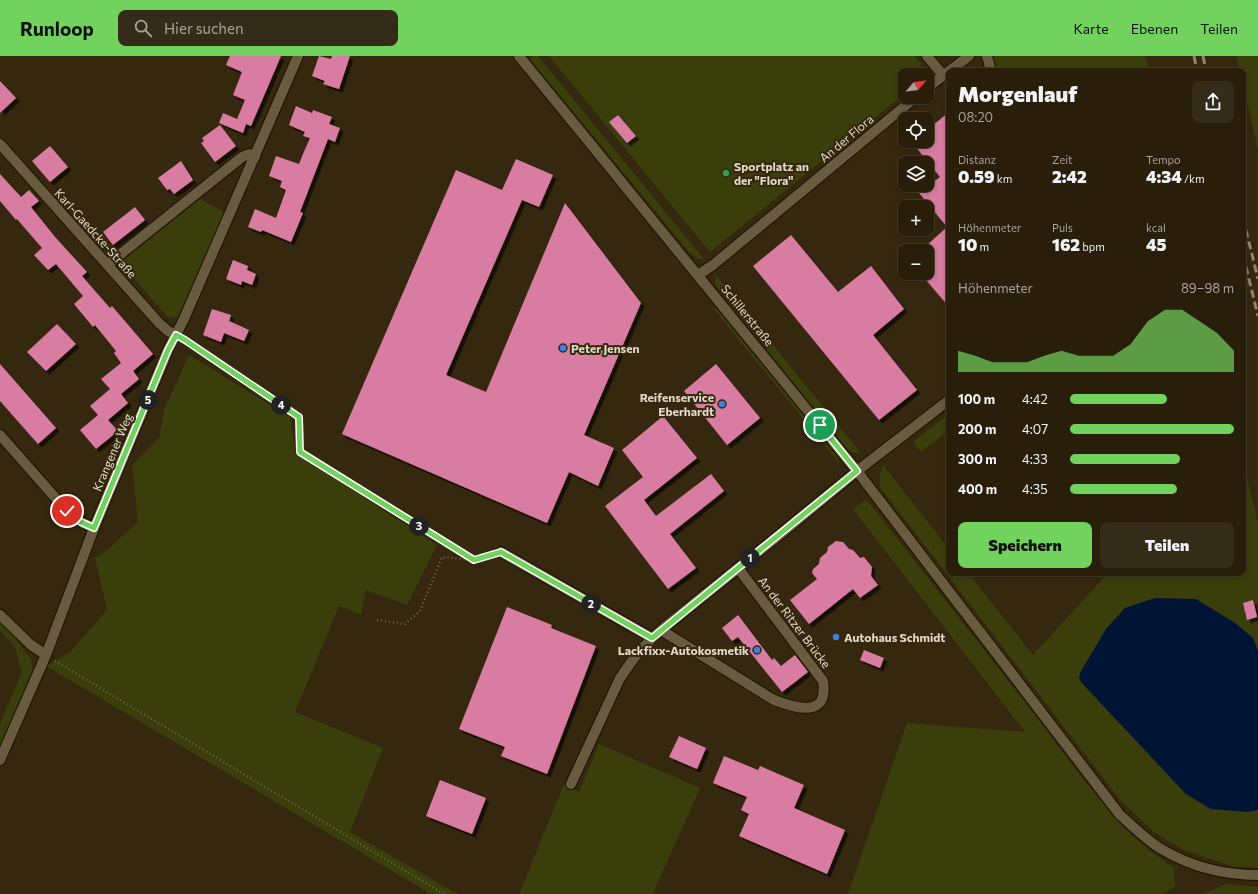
<!DOCTYPE html>
<html lang="de">
<head>
<meta charset="utf-8">
<style>
	:root { --surface:#281e0a; --page:#342b18; --text:#f1f3f6; --muted:#a5a29c; --line:#443c2b; --accent:#72d25e }
	body { margin:0; font-family:Commissioner,sans-serif; background:var(--page); color:var(--text); height:100vh; display:flex; flex-direction:column; font-size:15px; white-space:nowrap }
	* { box-sizing:border-box; margin:0 }
	p { font-size:13px; color:var(--muted) }
	.icon { flex:none; width:22px; height:22px; fill:none; stroke:currentColor; stroke-width:2; stroke-linecap:round; stroke-linejoin:round }
	.map { position:relative; flex:1; overflow:hidden }
	.panel { position:absolute; left:946px; top:12px; width:300px; height:508px; display:flex; flex-direction:column; background:var(--surface); border-radius:8px; box-shadow:0 2px 6px #0003,0 0 0 1px var(--line) }
	.panel>* { flex:none }
	.needle { width:26px; rotate:62deg }
	.fabs { position:absolute; left:898px; top:12px; display:grid; gap:8px }
	.fabs a { display:grid; place-items:center; width:36px; height:36px; border-radius:8px; background:var(--surface); box-shadow:0 2px 6px #0003,0 0 0 1px var(--line); font-size:20px }
	.pin { position:absolute; display:grid; place-items:center; width:34px; height:34px; color:#fff; margin:-17px; border:2px solid #fff; border-radius:50%; box-shadow:0 1px 4px #0007 }
	.km { position:absolute; width:20px; height:20px; margin:-10px; border-radius:50%; background:#222; color:#fff; font-size:11px; line-height:20px; text-align:center }
	.round { display:grid; place-items:center; flex:none; width:42px; height:42px; border-radius:8px; background:var(--page) }
	.head { display:flex; align-items:center; justify-content:space-between; height:68px; padding:0 12px }
	h1 { font-size:22px; font-weight:800; line-height:30px }
	.metrics { display:grid; grid-template-columns:repeat(3,1fr); gap:6px; height:68px; padding:4px 12px }
	.metrics div { display:grid; align-content:center }
	.metrics b { font-size:17px; font-weight:800 }
	.metrics small { font-size:11px; font-weight:400 }
	.metrics p { font-size:11px }
	.chart { height:112px; padding:8px 12px }
	.chart p { display:flex; justify-content:space-between }
	.chart svg { width:100%; height:72px; margin-top:4px; fill:var(--accent); opacity:.7 }
	.action { display:flex; gap:8px; margin-top:auto; padding:8px 12px }
	.action a { flex:1; height:46px; border-radius:8px; background:var(--accent); color:#111; font-size:16px; font-weight:800; line-height:46px; text-align:center }
	.action a+a { background:var(--page); color:var(--text) }
	ul { padding:0 12px; list-style:none; font-size:13px }
	li { display:grid; grid-template-columns:64px 48px 1fr; align-items:center; height:30px }
	li i { height:10px; border-radius:5px; background:var(--accent) }
	header { display:flex; align-items:center; gap:24px; box-sizing:border-box; height:56px; padding:0 20px; background:var(--accent); color:#111 }
	header strong { font-size:19px }
	nav { display:flex; gap:22px; margin-inline-start:auto; font-size:14px }
	.search { width:280px; height:36px; background:var(--page); display:flex; align-items:center; gap:10px; box-sizing:border-box; padding:0 14px; border-radius:8px; color:var(--muted); font-size:15px }
	.map>svg:first-child { display:block }
</style>
</head>
<body>
<header>
<strong>Runloop</strong>
<div class="search"><svg class="icon" aria-label="search" viewBox="0 0 24 24"><circle cx="10" cy="10" r="6"/><path d="M15 15l6 6"/></svg>Hier suchen</div>
<nav><a>Karte</a><a>Ebenen</a><a>Teilen</a></nav>
</header>
<div class="map">
<svg width="1258" height="838" viewBox="0 0 1258 838">
	<defs>
		<filter id="shadow"><feDropShadow dx="3.5" dy="3.5" stdDeviation="0" flood-color="#0009"/></filter>
	</defs>
	<rect width="100%" height="100%" fill="#35280e"/>
	<path fill="#393e0b" d="M 533,0 L 538,0 L 704,203 L 698,203 L 689,196 L 530,3 Z
		M 549,0 L 914,0 L 921,7 L 922,19 L 905,19 L 905,37 L 710,196 Z
		M 992,0 L 1145,0 L 1149,15 L 997,15 Z
		M 1236,0 L 1258,0 L 1258,93 L 1243,28 L 1243,15 L 1240,15 Z
		M 200,143 L 224,156 L 179,260 L 169,262 L 120,207 Z
		M 716,219 L 861,397 L 855,397 L 848,394 L 718,233 L 715,225 Z
		M 713,252 L 716,252 L 838,402 L 840,408 Z
		M 189,299 L 290,361 L 295,397 L 437,489 L 407,549 L 366,534 L 361,559 L 339,550 L 295,656 L 383,692 L 350,776 L 458,838 L 431,838 L 46,610 L 70,596 L 107,554 L 95,502 L 107,494 L 138,466 L 132,409 L 159,382 L 164,354 Z
		M 949,358 L 949,374 L 921,396 L 913,386 Z
		M 1243,405 L 1258,467 L 1258,595 L 1253,582 L 1235,567 L 1196,543 L 1081,626 L 1186,738 L 1247,756 L 1258,754 L 1258,812 L 1231,810 L 1184,794 L 1155,777 L 1121,745 L 880,431 L 880,419 L 883,409 L 949,493 L 949,517 L 968,517 L 1033,599 L 1108,517 L 1243,517 Z
		M 866,443 L 1028,650 L 1082,722 L 1122,770 L 1150,795 L 1174,812 L 1175,830 L 1164,838 L 848,838 L 907,667 L 1025,676 L 853,453 Z
		M 0,567 L 16,583 L 31,603 L 33,615 L 0,692 L 0,668 L 22,616 L 14,589 L 0,575 Z
		M 599,688 L 700,732 L 653,837 L 655,838 L 519,838 L 564,728 L 579,736 Z
		M 1225,828 L 1258,831 L 1258,838 L 1203,838 Z"/>
	<path fill="#001436" d="M 1155,542 L 1196,543 L 1235,567 L 1253,582 L 1258,595 L 1258,754 L 1247,756 L 1211,753 L 1186,738 L 1081,626 L 1079,622 L 1080,617 L 1106,573 L 1125,552 Z"/>
	<path fill="#d97ba2" filter="url(#shadow)" d="M 230,0 L 281,0 L 251,70 L 246,68 L 243,77 L 219,67 L 223,57 L 237,63 L 245,44 L 233,39 L 242,16 L 226,9 Z
		M 319,0 L 331,3 L 332,0 L 350,0 L 339,33 L 323,28 L 325,25 L 312,20 Z
		M 0,25 L 16,42 L 0,57 Z
		M 296,50 L 312,57 L 313,54 L 332,61 L 329,68 L 340,72 L 335,86 L 328,83 L 300,156 L 303,157 L 291,186 L 262,174 L 261,176 L 248,171 L 255,153 L 276,162 L 286,134 L 280,131 L 282,125 L 269,120 L 276,100 L 299,108 L 303,98 L 310,82 L 303,80 L 305,76 L 289,69 Z
		M 949,56 L 949,251 L 920,217 L 927,217 L 927,189 L 947,171 L 919,137 L 940,121 L 911,85 L 927,85 L 927,74 Z
		M 618,59 L 636,80 L 627,87 L 609,66 Z
		M 220,69 L 236,90 L 215,106 L 201,87 L 204,85 L 202,82 Z
		M 50,90 L 68,111 L 50,126 L 32,105 Z
		M 516,103 L 553,119 L 539,151 L 522,144 L 446,319 L 486,336 L 565,147 L 641,247 L 584,379 L 614,392 L 598,430 L 569,416 L 547,467 L 342,378 L 456,114 L 502,134 Z
		M 181,105 L 193,124 L 174,138 L 170,133 L 167,134 L 158,122 Z
		M 0,118 L 21,141 L 29,134 L 39,145 L 31,151 L 55,181 L 87,216 L 82,220 L 110,252 L 112,250 L 153,298 L 133,315 L 139,323 L 121,338 L 128,347 L 108,364 L 118,375 L 96,393 L 80,374 L 98,359 L 90,350 L 110,333 L 101,323 L 121,307 L 114,297 L 116,295 L 95,269 L 93,271 L 74,248 L 83,240 L 56,208 L 48,214 L 34,199 L 42,192 L 17,163 L 16,164 L 0,145 Z
		M 135,151 L 145,164 L 113,189 L 103,176 Z
		M 791,179 L 838,236 L 871,210 L 904,253 L 873,279 L 917,334 L 879,364 L 753,210 Z
		M 233,204 L 248,210 L 247,214 L 256,218 L 252,229 L 242,225 L 241,229 L 226,223 Z
		M 212,253 L 231,259 L 229,265 L 249,274 L 244,285 L 224,277 L 221,286 L 203,279 Z
		M 57,268 L 76,288 L 46,315 L 27,296 Z
		M 0,308 L 56,372 L 38,388 L 0,345 Z
		M 716,308 L 760,362 L 727,389 L 684,335 Z
		M 663,360 L 697,402 L 644,444 L 656,460 L 711,418 L 724,435 L 670,478 L 696,512 L 668,533 L 605,450 L 643,421 L 622,394 Z
		M 836,485 L 843,486 L 849,493 L 853,494 L 860,502 L 864,501 L 872,511 L 871,520 L 878,529 L 860,542 L 853,533 L 809,568 L 790,544 L 817,523 L 812,517 L 813,513 L 819,508 L 820,502 L 827,496 L 828,491 Z
		M 1253,544 L 1257,561 L 1247,564 L 1243,547 Z
		M 507,551 L 552,569 L 551,572 L 596,590 L 547,718 L 501,700 L 505,691 L 459,673 Z
		M 738,559 L 772,604 L 774,602 L 781,610 L 795,599 L 808,616 L 782,636 L 738,581 L 732,585 L 722,572 Z
		M 864,594 L 884,602 L 880,612 L 860,604 Z
		M 679,680 L 706,692 L 697,713 L 669,701 Z
		M 724,700 L 758,714 L 760,710 L 804,729 L 794,752 L 845,774 L 827,818 L 739,780 L 749,758 L 741,754 L 747,741 L 713,727 Z
		M 440,724 L 486,742 L 472,778 L 426,760 Z"/>
	<g fill="none" stroke-linecap="round" stroke-linejoin="round">
		<defs>
			<path id="street" d="M 519,0 L 857,415 L 1120,759 C 1134,771 1147,785 1163,794 C 1192,811 1225,819 1258,819
				M 927,0 L 943,19
				M 987,0 L 991,15
				M 927,32 L 969,0
				M 0,88 L 159,267 L 168,275 L 176,279
				M 107,209 L 242,101 L 249,98 L 255,101
				M 698,219 L 713,209 L 916,41
				M 0,379 L 67,455 L 81,466 L 94,472
				M 501,496 L 652,582
				M 0,559 L 31,589 L 46,599
				M 661,574 L 774,644 C 795,652 829,663 823,625 L 738,512
				M 0,704 L 46,599 L 94,472 L 168,294 L 184,263 L 298,0
				M 571,728 L 620,622 L 639,595 L 661,574 L 778,480 L 857,415 L 949,344"/>
		</defs>
		<use href="#street" stroke="#1d1100" stroke-width="12"/>
		<path stroke="#71654f" stroke-width="2.5" stroke-dasharray="1 3" stroke-linecap="butt" d="M 185,283 L 299,361 L 301,396 L 474,504 L 491,499
			M 377,564 L 405,568 L 420,555 L 442,501 L 474,504
			M 55,605 L 444,838"/>
		<use href="#street" stroke="#695b3f" stroke-width="10"/>
		<path stroke="#8e846f" stroke-width="3" stroke-dasharray="8 4" stroke-linecap="butt" d="M 1194,0 L 1197,15
			M 1203,0 L 1206,15
			M 1243,162 L 1258,223
			M 1243,199 L 1258,260"/>
	</g>
	<g fill="none" stroke-linecap="round" stroke-linejoin="round">
		<defs>
			<path id="route" d="M 67,455 L 81,466 L 94,472 L 168,294 L 176,279 L 185,284 L 299,361 L 300,396 L 474,504 L 501,496 L 652,582 L 857,415 L 820,369"/>
		</defs>
		<use href="#route" stroke="#fff" stroke-width="8"/>
		<use href="#route" stroke="#72d25e" stroke-width="5"/>
	</g>
	<circle fill="#2e9e5b" stroke="#35280e" stroke-width="1.5" cx="726" cy="117" r="4"/>
	<g fill="#3f7fe0" stroke="#35280e" stroke-width="1.5">
		<circle cx="563" cy="292" r="4"/>
		<circle cx="722" cy="348" r="4"/>
		<circle cx="836" cy="581" r="4"/>
		<circle cx="757" cy="594" r="4"/>
	</g>
	<g text-anchor="middle" dominant-baseline="central" stroke-width="4" stroke-linejoin="round" paint-order="stroke">
		<g font-size="12" fill="#e1d9c9" stroke="#35280e">
			<text transform="translate(846 82) rotate(-40)">An der Flora</text>
			<text transform="translate(96 177) rotate(48)">Karl-Gaedcke-Straße</text>
			<text transform="translate(748 259) rotate(51)">Schillerstraße</text>
			<text transform="translate(112 396) rotate(-67)">Krangener Weg</text>
			<text transform="translate(795 566) rotate(53)">An der Ritzer Brücke</text>
		</g>
		<g font-size="12" font-weight="bold" fill="#e1d9c9" stroke="#35280e" text-anchor="start">
			<text x="734" y="110">Sportplatz an<tspan x="734" dy="14">der "Flora"</tspan></text>
			<text x="571" y="292">Peter Jensen</text>
			<text x="714" y="341" text-anchor="end">Reifenservice<tspan x="714" dy="14">Eberhardt</tspan></text>
			<text x="844" y="581">Autohaus Schmidt</text>
			<text x="749" y="594" text-anchor="end">Lackfixx-Autokosmetik</text>
		</g>
	</g>
</svg>
<div class="fabs">
<a><svg class="needle" viewBox="-14 -14 28 28"><path d="M0-13l5 13h-10z" fill="#e53935"/><path d="M0 13l5-13h-10z" fill="#a5a29c"/></svg></a>
<a><svg class="icon" aria-label="locate" viewBox="0 0 24 24"><circle cx="12" cy="12" r="6"/><path d="M12 2v4M12 18v4M2 12h4M18 12h4"/></svg></a>
<a><svg class="icon" aria-label="layers" viewBox="0 0 24 24"><path d="M12 4l9 5-9 5-9-5zM3 14l9 5 9-5"/></svg></a>
<a>+</a>
<a>−</a>
</div>
<div class="pin" style="left:820px;top:369px;background:#1e9e55"><svg class="icon" aria-label="arrive" viewBox="0 0 24 24"><path d="M6 21V4h12l-3 4 3 4H6"/></svg></div>
<div class="pin" style="left:67px;top:455px;background:#d93025"><svg class="icon" aria-label="check" viewBox="0 0 24 24"><path d="M5 12l5 5 9-10"/></svg></div>
<b class="km" style="left:750px;top:502px">1</b>
<b class="km" style="left:591px;top:548px">2</b>
<b class="km" style="left:419px;top:470px">3</b>
<b class="km" style="left:281px;top:349px">4</b>
<b class="km" style="left:148px;top:344px">5</b>
<section class="panel">
<div class="head"><div><h1>Morgenlauf</h1><p>08:20</p></div><a class="round"><svg class="icon" aria-label="share" viewBox="0 0 24 24"><path d="M12 15V3M7 8l5-5 5 5M5 13v7h14v-7"/></svg></a></div>
<div class="metrics">
<div><p>Distanz</p><b>0.59<small> km</small></b></div>
<div><p>Zeit</p><b>2:42</b></div>
<div><p>Tempo</p><b>4:34<small> /km</small></b></div>
</div>
<div class="metrics">
<div><p>Höhenmeter</p><b>10<small> m</small></b></div>
<div><p>Puls</p><b>162<small> bpm</small></b></div>
<div><p>kcal</p><b>45</b></div>
</div>
<div class="chart"><p><span>Höhenmeter</span>89–98 m</p>
<svg viewBox="0 0 160 44" preserveAspectRatio="none"><path d="M0 44V31L10 34L20 38L30 38L40 38L50 34L60 31L70 34L80 34L90 34L100 27L110 13L120 6L130 6L140 13L150 20L160 31V44z"/></svg>
</div>
<ul>
<li><b>100 m</b>4:42<i style="width:59%"></i></li>
<li><b>200 m</b>4:07<i style="width:100%"></i></li>
<li><b>300 m</b>4:33<i style="width:67%"></i></li>
<li><b>400 m</b>4:35<i style="width:65%"></i></li>
</ul>
<div class="action"><a>Speichern</a><a>Teilen</a></div>
</section>
</div>
</body>
</html>
